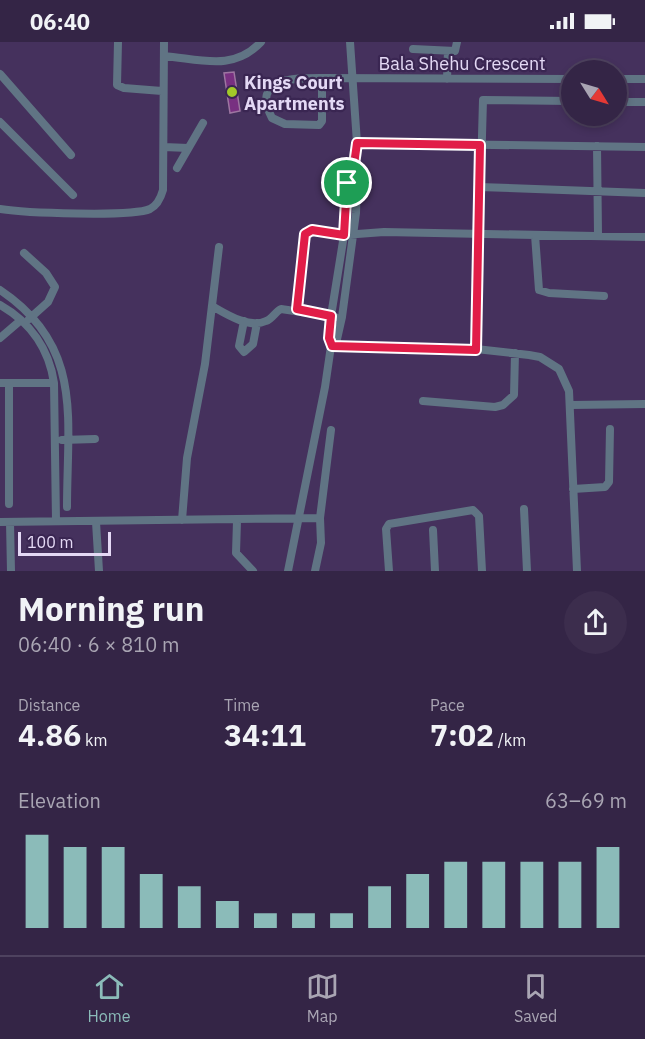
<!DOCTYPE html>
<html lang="en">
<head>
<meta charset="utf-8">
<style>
	:root { --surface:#342546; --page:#3c2d4d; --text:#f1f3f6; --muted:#a9a5b3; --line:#4e425f; --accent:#8bbbb9 }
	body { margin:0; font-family:"IBM Plex Sans",sans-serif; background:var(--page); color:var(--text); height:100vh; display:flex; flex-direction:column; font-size:22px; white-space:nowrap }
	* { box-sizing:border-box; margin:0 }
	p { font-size:20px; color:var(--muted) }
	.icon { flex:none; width:33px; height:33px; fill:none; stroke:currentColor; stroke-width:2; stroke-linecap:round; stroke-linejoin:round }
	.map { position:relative; height:529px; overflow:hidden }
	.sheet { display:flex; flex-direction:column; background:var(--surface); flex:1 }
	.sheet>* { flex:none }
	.needle { width:39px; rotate:127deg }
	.fabs { position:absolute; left:561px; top:18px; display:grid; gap:12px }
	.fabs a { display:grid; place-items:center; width:66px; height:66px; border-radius:50%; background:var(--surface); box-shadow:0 3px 9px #0003,0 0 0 2px var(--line); font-size:30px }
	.scale { position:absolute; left:18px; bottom:15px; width:93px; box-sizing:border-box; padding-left:6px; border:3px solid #e4d9f5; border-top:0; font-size:16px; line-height:21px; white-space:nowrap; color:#e4d9f5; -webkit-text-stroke:4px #3a2652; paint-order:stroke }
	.pin { position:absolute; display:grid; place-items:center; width:51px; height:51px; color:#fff; margin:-26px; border:3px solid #fff; border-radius:50%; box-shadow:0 2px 6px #0007 }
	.round { display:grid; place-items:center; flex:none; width:63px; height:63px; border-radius:32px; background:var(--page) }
	.head { display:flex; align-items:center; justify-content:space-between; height:102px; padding:0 18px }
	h1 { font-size:33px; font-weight:700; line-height:45px }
	.metrics { display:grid; grid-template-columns:repeat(3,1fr); gap:9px; height:102px; padding:6px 18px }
	.metrics div { display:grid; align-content:center }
	.metrics b { font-size:30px; font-weight:700 }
	.metrics small { font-size:16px; font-weight:400 }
	.metrics p { font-size:16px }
	.chart { height:168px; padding:12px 18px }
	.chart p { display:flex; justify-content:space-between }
	.chart svg { width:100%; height:108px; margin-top:6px; stroke:var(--accent); stroke-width:6 }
	.status { display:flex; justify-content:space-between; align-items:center; height:42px; padding:0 30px; background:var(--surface); direction:ltr }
	.status svg { height:16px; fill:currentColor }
	.dock { display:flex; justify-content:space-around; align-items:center; height:84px; border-top:2px solid var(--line); background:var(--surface); font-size:16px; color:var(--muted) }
	.dock a { display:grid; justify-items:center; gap:3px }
	.dock .active { color:var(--accent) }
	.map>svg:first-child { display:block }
</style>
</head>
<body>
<div class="status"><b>06:40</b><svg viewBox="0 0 49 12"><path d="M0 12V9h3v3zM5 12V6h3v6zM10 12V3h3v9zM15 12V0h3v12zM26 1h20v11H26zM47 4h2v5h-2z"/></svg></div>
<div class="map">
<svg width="645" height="529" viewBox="0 0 645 529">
	<rect width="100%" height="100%" fill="#45315d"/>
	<path fill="#783081" stroke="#9d76a1" stroke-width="1.5" d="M 234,30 L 240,69 L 230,71 L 224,31 Z"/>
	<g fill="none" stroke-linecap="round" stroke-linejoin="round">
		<path stroke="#607484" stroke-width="8" d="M 118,0 L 117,43 L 124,46 L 162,49
			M 413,7 L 455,9 L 457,0
			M 164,14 C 200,17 233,30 261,0
			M 0,32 L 71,113
			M 322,36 L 322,79 L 319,83 L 285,82 L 272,76 C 250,35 296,36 322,36 L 572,37
			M 447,37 L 448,9
			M 616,37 L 645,37
			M 616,60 L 645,60
			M 0,80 L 73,153
			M 357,101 L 645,105
			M 597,104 L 598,192
			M 164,105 L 188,106
			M 177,126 L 203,81
			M 479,145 L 645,151
			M 0,167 C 23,171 132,175 150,167 C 158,163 161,155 163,148 L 164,0
			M 535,193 L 539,248 L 549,251 L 604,254
			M 24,211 L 46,231 L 55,245 L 48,260 L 29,277
			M 0,248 C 84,304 67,376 67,465
			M 0,263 C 30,280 49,307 54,341 L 56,479
			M 212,264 C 226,272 249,287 266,279 C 272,277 275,270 281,267 L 335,275
			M 297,267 L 304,194 L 309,189 L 344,193 L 384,190 L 645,195
			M 244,279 L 239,304 L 244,310 L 253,302 L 257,281
			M 0,296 L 21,278
			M 331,304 L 476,307 L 529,313 L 540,315 L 559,327 L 569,349 L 577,529
			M 331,304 L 337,297 L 342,275 L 356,171 L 357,142 L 353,130 L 357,101 L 350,0
			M 476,307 L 483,58 L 572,59
			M 0,341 L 54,341
			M 423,359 L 495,365 L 503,363 L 514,353 L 515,311
			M 571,363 L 645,362
			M 62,398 L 95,397
			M 573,447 L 605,445 L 609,440 L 610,387
			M 9,462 L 9,341
			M 524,467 L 527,529
			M 182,478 L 187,416 L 205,322 L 219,205
			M 237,479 L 236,511 L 253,529
			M 0,480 L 320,476
			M 10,480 L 11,529
			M 96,480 L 99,529
			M 433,488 L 435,529
			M 288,529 L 325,345 L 331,304 L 329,296 L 331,274 L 344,193 L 347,141 L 353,130
			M 315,529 L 321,501 L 320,476 L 331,388
			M 389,529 L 386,487 L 389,482 L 473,468 L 479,474 L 482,529"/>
	</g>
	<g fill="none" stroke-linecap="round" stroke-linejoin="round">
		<defs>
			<path id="route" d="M 357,101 L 480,103 L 476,308 L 332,304 L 329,296 L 331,274 L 297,267 L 305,192 L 312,188 L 344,193 L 347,141 L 353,130 Z"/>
		</defs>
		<use href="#route" stroke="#fff" stroke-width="12"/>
		<use href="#route" stroke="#e11d48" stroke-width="8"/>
	</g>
	<circle fill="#a2c929" stroke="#3a2652" stroke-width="2" cx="232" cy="50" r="6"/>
	<g text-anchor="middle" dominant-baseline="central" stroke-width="4.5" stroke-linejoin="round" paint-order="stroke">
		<g font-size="18" fill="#e4d9f5" stroke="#3a2652">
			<text x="462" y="21">Bala Shehu Crescent</text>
		</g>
		<g font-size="18" font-weight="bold" fill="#e4d9f5" stroke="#3a2652" text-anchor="start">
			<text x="244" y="40">Kings Court<tspan x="244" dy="21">Apartments</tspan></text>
		</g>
	</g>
</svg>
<div class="fabs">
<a><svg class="needle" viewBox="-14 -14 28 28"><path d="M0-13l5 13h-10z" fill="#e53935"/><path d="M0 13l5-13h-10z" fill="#a9a5b3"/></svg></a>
</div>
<div class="scale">100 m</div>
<div class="pin" style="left:347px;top:141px;background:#1e9e55"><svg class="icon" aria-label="arrive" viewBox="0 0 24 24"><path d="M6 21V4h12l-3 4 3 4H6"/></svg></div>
</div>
<section class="sheet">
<div class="head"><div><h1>Morning run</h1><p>06:40 · 6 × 810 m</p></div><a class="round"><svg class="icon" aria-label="share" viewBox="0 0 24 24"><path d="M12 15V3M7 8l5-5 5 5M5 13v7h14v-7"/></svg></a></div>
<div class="metrics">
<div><p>Distance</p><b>4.86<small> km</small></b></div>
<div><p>Time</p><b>34:11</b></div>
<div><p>Pace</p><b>7:02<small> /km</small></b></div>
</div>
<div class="chart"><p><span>Elevation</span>63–69 m</p>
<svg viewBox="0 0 160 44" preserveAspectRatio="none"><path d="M5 44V6M15 44V11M25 44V11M35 44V22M45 44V27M55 44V33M65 44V38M75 44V38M85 44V38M95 44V27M105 44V22M115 44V17M125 44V17M135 44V17M145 44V17M155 44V11"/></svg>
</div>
</section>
<nav class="dock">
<a class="active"><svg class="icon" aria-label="home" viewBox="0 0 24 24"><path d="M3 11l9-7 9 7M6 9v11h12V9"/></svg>Home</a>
<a><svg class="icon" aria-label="map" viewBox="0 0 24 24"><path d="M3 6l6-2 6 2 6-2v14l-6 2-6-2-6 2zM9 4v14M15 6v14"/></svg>Map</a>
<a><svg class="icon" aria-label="saved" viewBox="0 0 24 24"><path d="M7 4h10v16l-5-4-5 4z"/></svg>Saved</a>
</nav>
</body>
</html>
